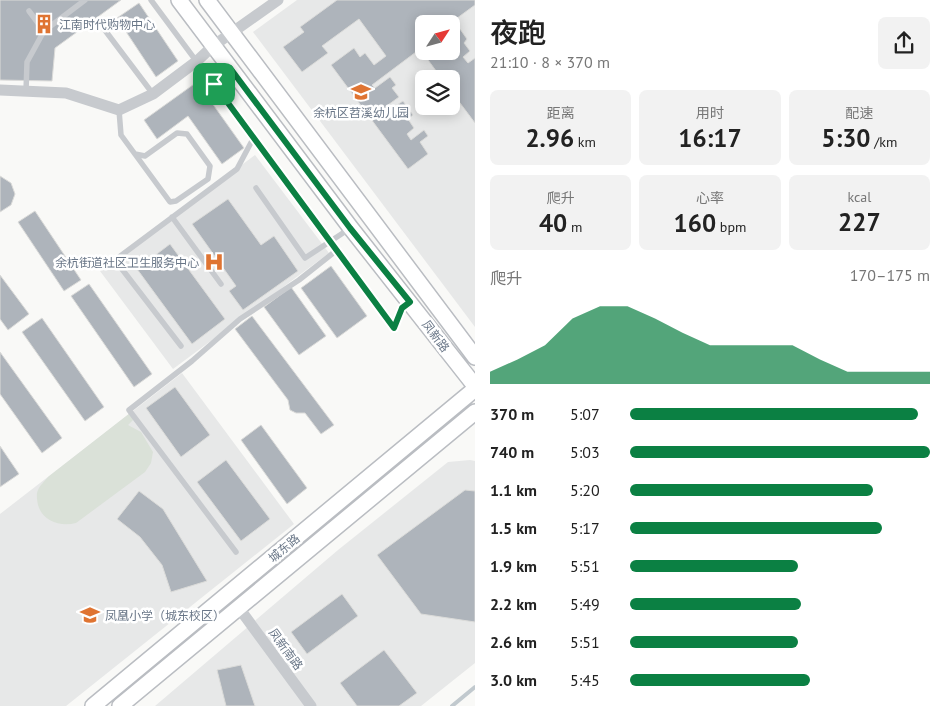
<!DOCTYPE html>
<html lang="zh">
<head>
<meta charset="utf-8">
<style>
	:root { --surface:#fff; --page:#f2f2f2; --text:#222; --muted:#767676; --accent:#0b8043 }
	body { margin:0; font-family:"PT Sans","Noto Sans SC",sans-serif; background:var(--page); color:var(--text); height:100vh; display:flex; flex-direction:column; font-size:19px; white-space:nowrap }
	* { box-sizing:border-box; margin:0 }
	p { font-size:16px; color:var(--muted) }
	.icon { flex:none; width:28px; height:28px; fill:none; stroke:currentColor; stroke-width:2; stroke-linecap:round; stroke-linejoin:round }
	.map { position:relative; flex:1; overflow:hidden }
	.drawer { display:flex; flex-direction:column; background:var(--surface); width:470px }
	.drawer>* { flex:none }
	.needle { width:32px; rotate:54deg }
	.buttons { position:absolute; left:415px; top:15px; display:grid; gap:10px }
	.buttons a { display:grid; place-items:center; width:45px; height:45px; border-radius:8px; background:var(--surface); box-shadow:0 2px 12px #0003; font-size:25px }
	.pin { position:absolute; display:grid; place-items:center; width:42px; height:42px; color:#fff; margin:-21px; border-radius:10px; box-shadow:0 2px 8px #0006 }
	.round { display:grid; place-items:center; flex:none; width:52px; height:52px; border-radius:8px; background:var(--page) }
	.overview { display:flex; align-items:center; justify-content:space-between; height:85px; padding:0 15px }
	h1 { font-size:28px; font-weight:600; line-height:38px }
	.metrics { display:grid; grid-template-columns:repeat(3,1fr); gap:8px; height:85px; padding:5px 15px }
	.metrics div { display:grid; align-content:center; border-radius:8px; background:var(--page); text-align:center }
	.metrics b { font-size:25px; font-weight:600 }
	.metrics small { font-size:14px; font-weight:400 }
	.metrics p { font-size:14px }
	.chart { height:140px; padding:10px 15px }
	.chart p { display:flex; justify-content:space-between }
	.chart svg { width:100%; height:90px; margin-top:5px; fill:var(--accent); opacity:.7 }
	ul { padding:0 15px; list-style:none; font-size:16px }
	li { display:grid; grid-template-columns:80px 60px 1fr; align-items:center; height:38px }
	li i { height:12px; border-radius:6px; background:var(--accent) }
	main { display:flex; flex:1; min-height:0 }
	.map>svg:first-child { display:block }
</style>
</head>
<body>
<main>
<div class="map">
<svg width="475" height="706" viewBox="0 0 475 706">
	<rect width="100%" height="100%" fill="#f9f9f7"/>
	<path fill="#e7e8e8" fill-rule="evenodd" d="M 297,0 L 475,0 L 475,327 L 253,32 ZM 424,24 L 451,24 L 451,51 L 424,51 ZM 424,79 L 451,79 L 451,106 L 424,106 Z
		M 255,155 L 329,253 L 173,369 L 100,271 Z
		M 182,373 L 294,524 L 66,706 L 0,706 L 0,514 Z
		M 470,460 L 475,461 L 475,663 L 421,706 L 155,706 L 338,550 L 448,462 Z"/>
	<path fill="#dae1d8" d="M 130,413 L 134,419 L 128,425 L 141,432 L 153,452 L 151,463 L 145,472 L 76,523 C 61,527 43,522 38,505 C 37,500 36,494 38,490 C 40,485 45,481 48,477 Z"/>
	<g fill="none" stroke-linecap="round" stroke-linejoin="round">
		<path stroke="#c1c9ce" stroke-width="4" d="M 452,706 L 475,687"/>
	</g>
	<path fill="#aeb4bb" stroke="#dbdbd9" d="M 0,0 L 121,0 L 55,48 L 52,81 L 0,80 Z
		M 337,0 L 475,0 L 475,5 L 449,24 L 424,24 L 424,51 L 451,51 L 451,33 L 460,29 L 467,39 L 464,43 L 470,51 L 463,57 L 468,63 L 475,58 L 475,123 L 451,91 L 451,79 L 442,79 L 420,49 L 372,85 L 375,88 L 390,77 L 396,85 L 392,88 L 399,97 L 388,105 L 391,109 L 403,101 L 413,115 L 408,119 L 414,128 L 407,134 L 411,140 L 424,130 L 428,136 L 420,142 L 428,154 L 408,169 L 331,65 L 354,48 L 360,57 L 365,53 L 374,65 L 386,56 L 359,19 L 322,46 L 328,53 L 302,72 L 283,47 L 304,32 L 300,27 Z
		M 139,3 L 178,61 L 156,77 L 117,18 Z
		M 197,82 L 244,148 L 222,164 L 188,116 L 157,139 L 144,120 Z
		M 0,176 L 11,183 L 15,194 L 11,205 L 0,212 Z
		M 228,199 L 261,245 L 274,236 L 298,271 L 243,310 L 229,291 L 236,286 L 192,224 Z
		M 35,211 L 81,280 L 64,291 L 18,222 Z
		M 170,244 L 225,319 L 192,344 L 137,269 Z
		M 331,266 L 367,316 L 337,338 L 301,288 Z
		M 0,275 L 29,314 L 8,330 L 0,319 Z
		M 89,284 L 152,374 L 134,387 L 71,296 Z
		M 291,287 L 326,336 L 299,355 L 264,307 Z
		M 252,316 L 334,425 L 321,434 L 305,413 L 296,413 L 290,410 L 288,400 L 235,329 Z
		M 42,318 L 104,407 L 85,421 L 22,332 Z
		M 0,352 L 62,438 L 42,453 L 0,394 Z
		M 175,387 L 210,435 L 181,457 L 146,408 Z
		M 261,425 L 307,488 L 287,504 L 241,440 Z
		M 0,446 L 19,474 L 0,487 Z
		M 226,460 L 270,519 L 241,541 L 197,482 Z
		M 465,490 L 475,491 L 475,622 L 421,614 L 377,555 Z
		M 139,491 L 163,509 L 207,581 L 171,592 L 162,565 L 140,537 L 117,519 Z
		M 342,594 L 358,616 L 307,654 L 291,632 Z
		M 384,650 L 417,693 L 399,706 L 357,706 L 340,683 Z
		M 241,665 L 255,706 L 226,706 L 217,670 Z"/>
	<g fill="none" stroke-linecap="round" stroke-linejoin="round">
		<defs>
			<path id="secondary" d="M 179,0 L 350,227 L 475,386
				M 207,0 L 475,357
				M 93,706 L 475,389
				M 120,706 L 475,412"/>
		</defs>
		<use href="#secondary" stroke="#babdc2" stroke-width="18"/>
		<path stroke="#c7cace" stroke-width="5.5" d="M 151,0 L 394,328
			M 29,11 L 44,31
			M 101,25 L 153,94
			M 214,84 L 230,68
			M 26,91 L 27,62 L 44,31 L 85,0
			M 119,110 L 121,135 L 170,202 L 176,201 L 208,179 L 210,166 L 187,134 L 177,133 L 145,156 L 135,154
			M 256,188 L 305,258 L 349,229
			M 172,217 L 221,284
			M 394,328 L 402,307 L 408,303
			M 181,346 L 115,260 L 237,169 L 254,137
			M 236,552 L 129,410 L 192,361 L 240,319 L 299,280 L 337,250"/>
		<path stroke="#c7cace" stroke-width="11" d="M 0,90 L 66,93 L 119,110 L 153,94 L 197,61 L 213,46 L 278,0
			M 239,608 L 311,706"/>
		<use href="#secondary" stroke="#fff" stroke-width="15"/>
	</g>
	<g fill="none" stroke-linecap="round" stroke-linejoin="round">
		<defs>
			<path id="route" d="M 230,68 L 350,228 L 410,302 L 402,308 L 394,328 L 214,84 Z"/>
		</defs>
		<use href="#route" stroke="#fff" stroke-width="10"/>
		<use href="#route" stroke="#0b8043" stroke-width="6"/>
	</g>
	<defs>
		<symbol id="building-bare" viewBox="-9 -9 18 18"><path d="M-4-6H4V6H1V3H-1V6H-4ZM-2.5-4.3h1.7v1.8h-1.7ZM.8-4.3h1.7v1.8H.8ZM-2.5-1h1.7V.8h-1.7ZM.8-1h1.7V.8H.8Z" fill="#df7432" stroke="#fff" stroke-width="2.5" paint-order="stroke"/></symbol>
		<symbol id="school-bare" viewBox="-9 -9 18 18"><path d="M0-5L7-2L0 1L-7-2ZM-4 1L0 2.5L4 1V4Q0 6-4 4Z" fill="#df7432" stroke="#fff" stroke-width="2.5" paint-order="stroke"/></symbol>
		<symbol id="hospital-bare" viewBox="-9 -9 18 18"><path d="M-5-5h3v3.5h4V-5h3V5h-3V1.5h-4V5h-3Z" fill="#df7432" stroke="#fff" stroke-width="2.5" paint-order="stroke"/></symbol>
	</defs>
	<g fill-rule="evenodd">
		<use href="#building-bare" x="30" y="10" width="28" height="28"/>
		<use href="#school-bare" x="347" y="78" width="28" height="28"/>
		<use href="#hospital-bare" x="200" y="248" width="28" height="28"/>
		<use href="#school-bare" x="76" y="601" width="28" height="28"/>
	</g>
	<g text-anchor="middle" dominant-baseline="central" stroke-width="5" stroke-linejoin="round" paint-order="stroke">
		<g font-size="12" fill="#697687" stroke="#fff" text-anchor="start">
			<text x="59" y="24">江南时代购物中心</text>
			<text x="361" y="112" text-anchor="middle">余杭区苕溪幼儿园</text>
			<text x="199" y="262" text-anchor="end">余杭街道社区卫生服务中心</text>
			<text x="105" y="615">凤凰小学（城东校区）</text>
		</g>
		<g font-size="12" fill="#697687" stroke="#fff">
			<text transform="translate(436 336) rotate(53)">凤新路</text>
			<text transform="translate(284 548) rotate(-40)">城东路</text>
			<text transform="translate(286 649) rotate(54)">凤新南路</text>
		</g>
	</g>
</svg>
<div class="buttons">
<a><svg class="needle" viewBox="-14 -14 28 28"><path d="M0-13l5 13h-10z" fill="#e53935"/><path d="M0 13l5-13h-10z" fill="#767676"/></svg></a>
<a><svg class="icon" aria-label="layers" viewBox="0 0 24 24"><path d="M12 4l9 5-9 5-9-5zM3 14l9 5 9-5"/></svg></a>
</div>
<div class="pin" style="left:214px;top:84px;background:#1e9e55"><svg class="icon" aria-label="arrive" viewBox="0 0 24 24"><path d="M6 21V4h12l-3 4 3 4H6"/></svg></div>
</div>
<section class="drawer">
<div class="overview"><div><h1>夜跑</h1><p>21:10 · 8 × 370 m</p></div><a class="round"><svg class="icon" aria-label="share" viewBox="0 0 24 24"><path d="M12 15V3M7 8l5-5 5 5M5 13v7h14v-7"/></svg></a></div>
<div class="metrics">
<div><p>距离</p><b>2.96<small> km</small></b></div>
<div><p>用时</p><b>16:17</b></div>
<div><p>配速</p><b>5:30<small> /km</small></b></div>
</div>
<div class="metrics">
<div><p>爬升</p><b>40<small> m</small></b></div>
<div><p>心率</p><b>160<small> bpm</small></b></div>
<div><p>kcal</p><b>227</b></div>
</div>
<div class="chart"><p><span>爬升</span>170–175 m</p>
<svg viewBox="0 0 160 44" preserveAspectRatio="none"><path d="M0 44V38L10 32L20 25L30 12L40 6L50 6L60 12L70 19L80 25L90 25L100 25L110 25L120 32L130 38L140 38L150 38L160 38V44z"/></svg>
</div>
<ul>
<li><b>370 m</b>5:07<i style="width:96%"></i></li>
<li><b>740 m</b>5:03<i style="width:100%"></i></li>
<li><b>1.1 km</b>5:20<i style="width:81%"></i></li>
<li><b>1.5 km</b>5:17<i style="width:84%"></i></li>
<li><b>1.9 km</b>5:51<i style="width:56%"></i></li>
<li><b>2.2 km</b>5:49<i style="width:57%"></i></li>
<li><b>2.6 km</b>5:51<i style="width:56%"></i></li>
<li><b>3.0 km</b>5:45<i style="width:60%"></i></li>
</ul>
</section>
</main>
</body>
</html>
